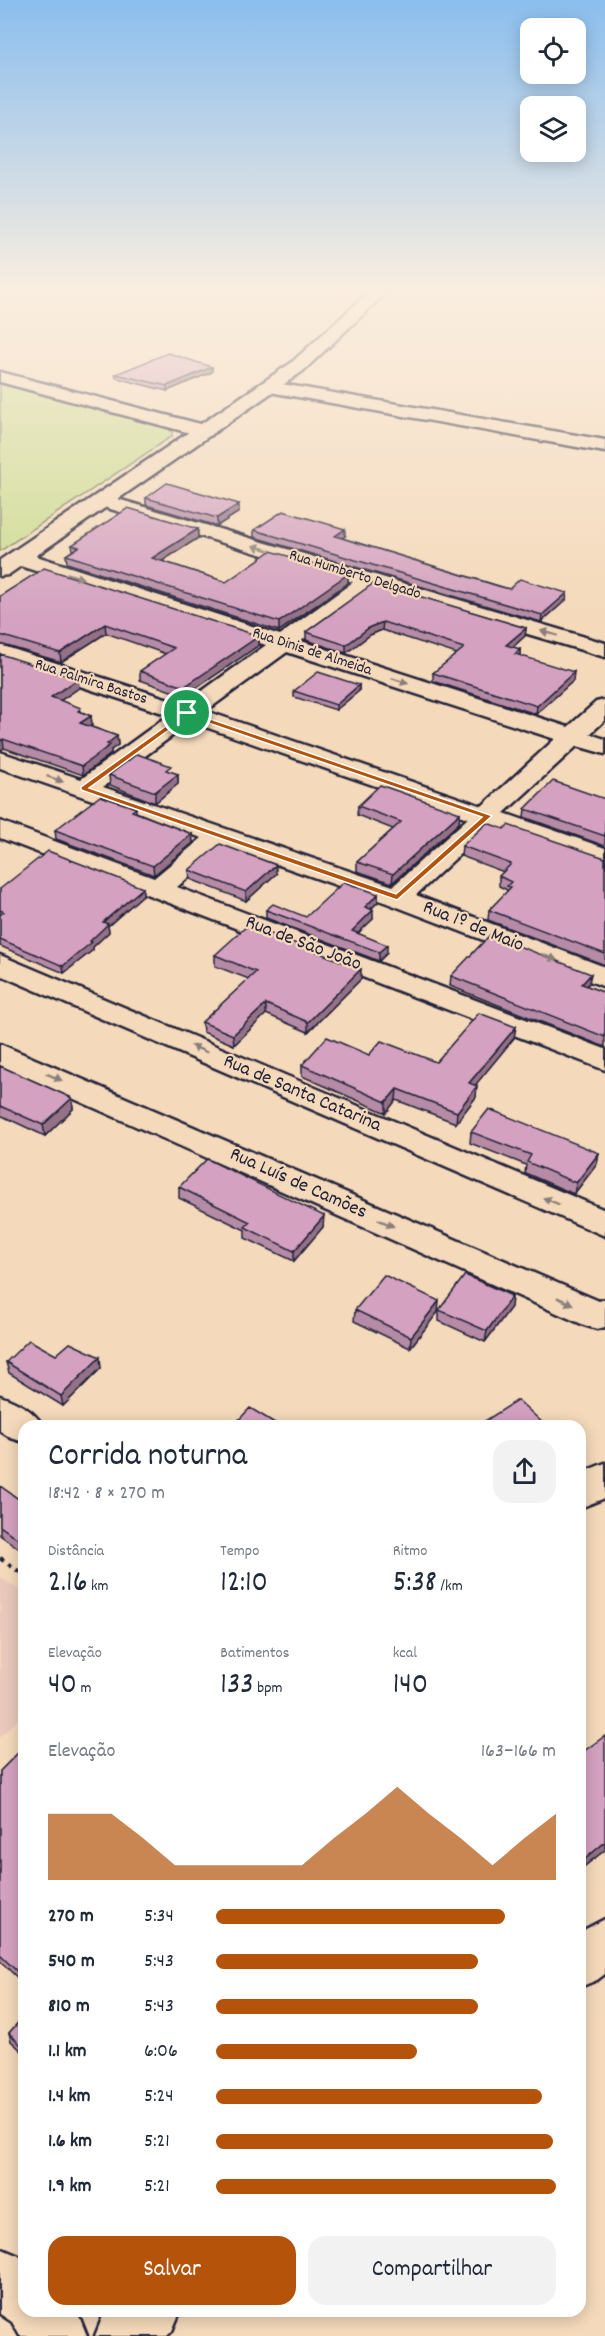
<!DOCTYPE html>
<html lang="pt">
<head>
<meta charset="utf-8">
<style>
	:root { --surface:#fff; --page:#f2f2f3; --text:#1f2937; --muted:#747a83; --accent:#b45309 }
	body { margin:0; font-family:Dekko,sans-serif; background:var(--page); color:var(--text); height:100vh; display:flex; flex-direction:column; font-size:22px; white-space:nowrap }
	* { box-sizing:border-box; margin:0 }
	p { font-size:20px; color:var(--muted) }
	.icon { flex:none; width:33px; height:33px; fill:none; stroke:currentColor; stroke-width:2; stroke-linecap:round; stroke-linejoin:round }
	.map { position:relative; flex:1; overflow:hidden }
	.panel { position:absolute; left:18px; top:1420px; width:568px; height:897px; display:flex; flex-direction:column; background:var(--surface); border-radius:18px; box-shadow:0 3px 15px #0003 }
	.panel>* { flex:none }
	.buttons { position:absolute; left:520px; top:18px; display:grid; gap:12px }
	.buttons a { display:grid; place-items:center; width:66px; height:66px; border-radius:12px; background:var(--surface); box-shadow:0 3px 15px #0003; font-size:30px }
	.pin { position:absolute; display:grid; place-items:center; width:51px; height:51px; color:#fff; margin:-26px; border:3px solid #fff; border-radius:50%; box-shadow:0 2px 6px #0007 }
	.round { display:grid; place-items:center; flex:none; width:63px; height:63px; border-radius:18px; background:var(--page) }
	.overview { display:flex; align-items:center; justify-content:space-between; height:102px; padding:0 30px }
	h1 { font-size:33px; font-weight:600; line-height:45px }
	.metrics { display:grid; grid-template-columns:repeat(3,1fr); gap:9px; height:102px; padding:6px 30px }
	.metrics div { display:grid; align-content:center }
	.metrics b { font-size:30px; font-weight:600 }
	.metrics small { font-size:16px; font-weight:400 }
	.metrics p { font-size:16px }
	.chart { height:168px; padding:12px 30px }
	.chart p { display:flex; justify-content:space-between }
	.chart svg { width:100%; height:108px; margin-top:6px; fill:var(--accent); opacity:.7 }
	.primary-button { display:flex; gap:12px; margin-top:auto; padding:12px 30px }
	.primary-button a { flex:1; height:69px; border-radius:18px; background:var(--accent); color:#fff; font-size:24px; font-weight:600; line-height:69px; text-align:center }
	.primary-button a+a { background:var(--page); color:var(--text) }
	ul { padding:0 30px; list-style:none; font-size:20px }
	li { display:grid; grid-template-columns:96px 72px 1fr; align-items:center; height:45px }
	li i { height:15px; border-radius:8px; background:var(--accent) }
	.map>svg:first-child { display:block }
</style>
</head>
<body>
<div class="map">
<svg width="605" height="2336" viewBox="0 0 605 2336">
	<rect width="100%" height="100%" fill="#f4d9ba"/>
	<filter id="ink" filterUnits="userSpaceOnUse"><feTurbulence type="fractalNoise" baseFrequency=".0167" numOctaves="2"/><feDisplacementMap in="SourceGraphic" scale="12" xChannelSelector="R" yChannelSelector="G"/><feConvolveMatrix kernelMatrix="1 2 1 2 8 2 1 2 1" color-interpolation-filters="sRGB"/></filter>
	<g filter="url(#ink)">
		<path fill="#eac8bc" d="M 0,1577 L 24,1594 L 24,1713 L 0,1737 Z"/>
		<path fill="#cbdb8f" stroke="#767e65" stroke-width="1.5" d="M 0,384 L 166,426 L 172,432 L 172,436 L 0,551 Z"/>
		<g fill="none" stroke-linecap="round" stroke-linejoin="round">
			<defs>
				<path id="street" d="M 0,372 L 212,427 L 214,431 L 212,435 L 205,437 L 0,382 Z
					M 270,382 L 605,440 L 605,452 L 264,391 L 261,387 L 264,383 Z
					M 104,495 L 605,643 L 605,657 L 373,588 L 301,641 L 568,727 L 596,702 L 605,700 L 605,720 L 590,734 L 605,739 L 605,754 L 577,746 L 504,813 L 605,848 L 605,865 L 490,826 L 416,895 L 605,967 L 605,987 L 387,903 L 225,846 L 177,887 L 605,1049 L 605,1070 L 0,838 L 0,821 L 154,878 L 202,838 L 0,768 L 0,752 L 81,779 L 169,715 L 0,660 L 0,645 L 184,704 L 266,645 L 11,563 L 8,558 L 11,553 L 19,552 L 27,553 L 280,635 L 353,582 L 97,505 L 94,501 L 97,497 ZM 287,652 L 555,739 L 482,806 L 206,711 ZM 191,722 L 468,818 L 393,886 L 103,787 Z
					M 0,955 L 605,1210 L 605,1236 L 0,975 Z
					M 0,1044 L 599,1301 L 605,1299 L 605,1327 L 597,1329 L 584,1325 L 0,1066 Z
					M 0,1396 C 17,1402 34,1410 43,1426 L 24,1426 L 24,1442 L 11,1438 L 0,1431 Z
					M 605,1463 L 605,1498 L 580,1508 L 580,1473 Z"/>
				<path id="secondary" d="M 605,1919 L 605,1974 L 597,1980 L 580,1987 L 580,1932 Z
					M 0,2248 L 19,2256 L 24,2261 L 24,2312 L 74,2312 L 79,2316 L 87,2336 L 20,2336 L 12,2322 L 0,2314 Z
					M 110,2312 L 180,2312 L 172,2331 L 167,2336 L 95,2336 L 103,2316 Z"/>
				<path id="primary" d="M 369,292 L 387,292 L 303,371 L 8,575 L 0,576 L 0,560 L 291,363 Z"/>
			</defs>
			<use href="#street" stroke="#22223b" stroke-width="5"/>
			<use href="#secondary" stroke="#22223b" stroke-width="5"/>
			<use href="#primary" stroke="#22223b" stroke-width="5"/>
			<path stroke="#22223b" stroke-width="4.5" stroke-dasharray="5 5" stroke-linecap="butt" d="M 0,1558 L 24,1575"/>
			<use href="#street" fill="#f4d9ba" fill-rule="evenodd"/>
			<use href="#secondary" fill="#f4d9ba" fill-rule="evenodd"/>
			<use href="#primary" fill="#f4d9ba" fill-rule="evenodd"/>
		</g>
		<path fill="#b68ba5" stroke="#22223b" stroke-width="1.5" d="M 212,372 L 167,391 L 116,378 L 116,374 Z
			M 146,498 L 239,512 L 217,526 L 146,505 Z
			M 254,530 L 345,536 L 342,538 L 509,589 L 566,600 L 541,622 L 254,537 Z
			M 198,538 L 162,561 L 226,582 L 348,574 L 348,583 L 279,631 L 67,563 L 66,555 L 73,550 L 72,545 Z
			M 374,583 L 526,628 L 525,636 L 513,647 L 520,649 L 520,656 L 573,681 L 536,714 L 433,681 L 433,673 L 457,654 L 382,630 L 370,635 L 346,653 L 306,640 L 306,632 Z
			M 0,596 L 259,636 L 259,645 L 185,696 L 140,680 L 140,671 L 166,654 L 106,633 L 61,662 L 0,644 Z
			M 0,654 L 79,688 L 60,701 L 82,712 L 91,716 L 92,725 L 89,726 L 117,736 L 118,745 L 111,750 L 111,754 L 83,775 L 4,748 L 0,751 Z
			M 359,685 L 359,691 L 336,710 L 294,697 L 294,691 Z
			M 171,772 L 178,774 L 178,784 L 155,803 L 110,785 L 109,775 Z
			M 605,799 L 605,846 L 524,817 L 525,809 Z
			M 358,806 L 460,813 L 459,823 L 392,883 L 357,871 L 357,862 L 393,829 L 357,815 Z
			M 136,808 L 136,812 L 192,834 L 193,843 L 154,875 L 56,839 L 55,830 Z
			M 504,829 L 605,858 L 605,965 L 488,920 L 489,910 L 507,892 L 507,890 L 499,886 L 499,876 L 504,872 L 461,856 L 462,846 Z
			M 189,870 L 276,874 L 246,901 L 190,879 Z
			M 0,889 L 143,895 L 108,926 L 109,932 L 93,947 L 93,950 L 64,973 L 0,946 Z
			M 378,894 L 378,902 L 371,909 L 373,919 L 358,933 L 387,953 L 379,961 L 266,918 L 266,910 L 306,917 Z
			M 215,955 L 361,979 L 308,1032 L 266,1014 L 234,1045 L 203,1032 L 202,1022 L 249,979 L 215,966 Z
			M 451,976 L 589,983 L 587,986 L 605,993 L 605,1047 L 450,986 Z
			M 514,1038 L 475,1085 L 476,1097 L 456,1123 L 396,1100 L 386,1113 L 302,1076 L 302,1065 L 369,1055 L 436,1062 Z
			M 0,1066 L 72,1098 L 73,1109 L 45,1136 L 0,1115 Z
			M 471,1132 L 599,1153 L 597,1164 L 574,1194 L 525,1173 L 526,1165 L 470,1143 Z
			M 179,1187 L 323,1227 L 294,1261 L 245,1238 L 245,1230 L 179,1198 Z
			M 512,1296 L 511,1307 L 485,1342 L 439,1321 L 439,1310 Z
			M 355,1310 L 438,1312 L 410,1348 L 354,1321 Z
			M 56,1355 L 101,1368 L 63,1406 L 9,1373 L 6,1362 Z
			M 0,1486 L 24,1503 L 24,1552 L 0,1535 Z
			M 24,1747 L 24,1984 L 0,1961 L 0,1771 Z
			M 580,1754 L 605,1850 L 582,1868 L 580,1866 Z
			M 24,2016 L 24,2053 L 11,2041 L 9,2033 Z"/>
		<path fill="#947186" stroke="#22223b" stroke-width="1.5" d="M 212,367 L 212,372 L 167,391 L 167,386 Z
			M 239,504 L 239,512 L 217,526 L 217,518 Z
			M 198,529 L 198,538 L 153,567 L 152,558 Z
			M 345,529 L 345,536 L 335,543 L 335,536 Z
			M 348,574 L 348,583 L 279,631 L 279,622 Z
			M 567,593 L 566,600 L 541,622 L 542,615 Z
			M 383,622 L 382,630 L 370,635 L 346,653 L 346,645 L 370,627 Z
			M 105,624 L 106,633 L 61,662 L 60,653 Z
			M 526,628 L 525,636 L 506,653 L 506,645 Z
			M 259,636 L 259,645 L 185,696 L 184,687 Z
			M 520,649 L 520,657 L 515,654 Z
			M 574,672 L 573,681 L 536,714 L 537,706 Z
			M 78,679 L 79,688 L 52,706 L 51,697 Z
			M 359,685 L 359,691 L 336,710 L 336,705 Z
			M 91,716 L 92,725 L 81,732 L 80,723 Z
			M 117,736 L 118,745 L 111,750 L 111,754 L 83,775 L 82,766 L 107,744 Z
			M 3,739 L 4,748 L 0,751 L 0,741 Z
			M 178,774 L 178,784 L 155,803 L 155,792 Z
			M 460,813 L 459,823 L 392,883 L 393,874 Z
			M 192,834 L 193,843 L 154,875 L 153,866 Z
			M 276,865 L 276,874 L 246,901 L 246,892 Z
			M 143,888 L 143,895 L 108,926 L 109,932 L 93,947 L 93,950 L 64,973 L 63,966 L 90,941 L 103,922 Z
			M 378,894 L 378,902 L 364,915 L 365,907 Z
			M 373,910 L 373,919 L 352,939 L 352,931 Z
			M 387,945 L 387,953 L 379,961 L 379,952 Z
			M 361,969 L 361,979 L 308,1032 L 308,1022 Z
			M 591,974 L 589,983 L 580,994 L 582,984 Z
			M 266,1004 L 266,1014 L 234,1045 L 233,1035 Z
			M 516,1027 L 514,1038 L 468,1094 L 469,1083 Z
			M 477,1086 L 476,1097 L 456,1123 L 457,1112 Z
			M 397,1089 L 396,1100 L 386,1113 L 386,1102 Z
			M 72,1098 L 73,1109 L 45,1136 L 43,1125 Z
			M 599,1153 L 597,1164 L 574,1194 L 576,1183 Z
			M 324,1216 L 323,1227 L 294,1261 L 294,1251 Z
			M 512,1296 L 511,1307 L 485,1342 L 487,1331 Z
			M 439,1301 L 438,1312 L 410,1348 L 411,1337 Z
			M 100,1357 L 101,1368 L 63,1406 L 61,1396 Z
			M 605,1842 L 605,1850 L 582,1868 L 585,1859 Z"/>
		<path fill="#d4a2c0" stroke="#22223b" stroke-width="1.5" d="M 168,353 L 212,367 L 167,386 L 116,374 Z
			M 167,483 L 239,504 L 217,518 L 146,498 Z
			M 128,508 L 198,529 L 152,558 L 226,582 L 271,551 L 348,574 L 279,622 L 66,555 L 79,547 L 72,545 Z
			M 283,511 L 345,529 L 335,536 L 498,586 L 509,589 L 520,579 L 567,593 L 542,615 L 254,530 Z
			M 44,568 L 259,636 L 184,687 L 140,671 L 174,648 L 105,624 L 60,653 L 0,635 L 0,596 Z
			M 374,583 L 526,628 L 506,645 L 520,649 L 515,654 L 574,672 L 537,706 L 433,673 L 464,648 L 383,622 L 370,627 L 346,645 L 306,632 Z
			M 0,654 L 78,679 L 51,697 L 81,708 L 78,711 L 91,716 L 80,723 L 117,736 L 107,744 L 110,745 L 82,766 L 3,739 L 0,741 Z
			M 318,672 L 359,685 L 336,705 L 294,691 Z
			M 137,754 L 171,766 L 166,770 L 178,774 L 155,792 L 109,775 Z
			M 553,781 L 605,799 L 605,836 L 525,809 Z
			M 380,785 L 460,813 L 393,874 L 357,862 L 401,822 L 358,806 Z
			M 100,796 L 136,808 L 132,811 L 192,834 L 153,866 L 55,830 Z
			M 487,823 L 504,829 L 508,825 L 605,858 L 605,954 L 489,910 L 511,887 L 507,886 L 511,882 L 499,876 L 511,864 L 462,846 Z
			M 220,844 L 276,865 L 246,892 L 189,870 Z
			M 48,851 L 143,888 L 103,922 L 108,924 L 90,941 L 92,942 L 63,966 L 0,939 L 0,915 L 4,912 L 0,910 L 0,889 Z
			M 344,882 L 378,894 L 365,907 L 373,910 L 352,931 L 387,945 L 379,952 L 266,910 L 273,904 L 306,917 Z
			M 248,925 L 361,969 L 308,1022 L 266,1004 L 233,1035 L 202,1022 L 256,972 L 215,955 Z
			M 490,935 L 591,974 L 582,984 L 605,993 L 605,1037 L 451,976 Z
			M 479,1013 L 516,1027 L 469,1083 L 477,1086 L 457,1112 L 397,1089 L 386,1102 L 302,1065 L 327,1037 L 369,1055 L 381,1041 L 436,1062 Z
			M 0,1066 L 72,1098 L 43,1125 L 0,1106 Z
			M 489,1109 L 599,1153 L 576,1183 L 527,1162 L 531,1155 L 471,1132 Z
			M 207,1159 L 324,1216 L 294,1251 L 245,1227 L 250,1222 L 179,1187 Z
			M 384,1275 L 439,1301 L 411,1337 L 355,1310 Z
			M 465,1275 L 512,1296 L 487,1331 L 439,1310 Z
			M 29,1340 L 56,1355 L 70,1343 L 100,1357 L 61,1396 L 6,1362 Z
			M 518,1400 L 546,1426 L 477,1426 Z
			M 250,1408 L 280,1426 L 233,1426 Z
			M 0,1486 L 24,1503 L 24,1543 L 0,1526 Z
			M 605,1736 L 605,1842 L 585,1859 L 580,1853 L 580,1754 Z
			M 24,1747 L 24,1978 L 0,1955 L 0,1771 Z
			M 24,2016 L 24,2048 L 9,2033 Z"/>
		<defs><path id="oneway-solid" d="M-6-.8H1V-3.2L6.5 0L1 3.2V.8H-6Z" transform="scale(1.5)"/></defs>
		<g fill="#8b7e7a">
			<use href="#oneway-solid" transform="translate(261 548) rotate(-163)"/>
			<use href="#oneway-solid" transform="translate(75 576) rotate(18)"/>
			<use href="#oneway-solid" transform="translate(549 633) rotate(-163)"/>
			<use href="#oneway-solid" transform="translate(400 681) rotate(18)"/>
			<use href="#oneway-solid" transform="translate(55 779) rotate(19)"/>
			<use href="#oneway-solid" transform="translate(549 957) rotate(21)"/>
			<use href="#oneway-solid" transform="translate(199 1049) rotate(-157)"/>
			<use href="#oneway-solid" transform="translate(54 1077) rotate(24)"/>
			<use href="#oneway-solid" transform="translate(551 1201) rotate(-157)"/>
			<use href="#oneway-solid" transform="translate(386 1223) rotate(24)"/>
			<use href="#oneway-solid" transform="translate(565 1301) rotate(24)"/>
		</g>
	</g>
	<linearGradient id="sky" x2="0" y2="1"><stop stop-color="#8abeee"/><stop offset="0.47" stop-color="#faeee0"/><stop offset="1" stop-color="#faeee0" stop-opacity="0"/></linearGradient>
	<rect width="605" height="619" fill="url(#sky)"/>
	<path fill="#b45309" stroke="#fff" stroke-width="1.5" fill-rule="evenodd" d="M 187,711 L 490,815 L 492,816 L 397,900 L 81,790 L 81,787 ZM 188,716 L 482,817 L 396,894 L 89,788 Z"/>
	<g text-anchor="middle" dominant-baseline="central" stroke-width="4.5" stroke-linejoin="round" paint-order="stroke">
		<g font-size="16" fill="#22223b" stroke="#f4d9ba">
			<text transform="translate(355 575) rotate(17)">Rua Humberto Delgado</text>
			<text transform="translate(312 652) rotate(18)">Rua Dinis de Almeida</text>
			<text transform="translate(91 682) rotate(18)">Rua Palmira Bastos</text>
		</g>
		<g font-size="20" fill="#22223b" stroke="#f4d9ba">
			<text transform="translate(473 927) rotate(22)">Rua 1º de Maio</text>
			<text transform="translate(303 944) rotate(21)">Rua de São João</text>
			<text transform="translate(302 1094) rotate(23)">Rua de Santa Catarina</text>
			<text transform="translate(298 1184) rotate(24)">Rua Luís de Camões</text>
		</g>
	</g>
</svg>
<div class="buttons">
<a><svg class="icon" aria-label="locate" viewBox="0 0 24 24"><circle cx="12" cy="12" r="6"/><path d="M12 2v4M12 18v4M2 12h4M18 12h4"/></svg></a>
<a><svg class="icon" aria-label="layers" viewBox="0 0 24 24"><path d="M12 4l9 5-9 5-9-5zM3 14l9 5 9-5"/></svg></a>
</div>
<div class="pin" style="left:187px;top:713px;background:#1e9e55"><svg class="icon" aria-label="arrive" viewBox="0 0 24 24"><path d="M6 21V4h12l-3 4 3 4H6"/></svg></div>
<section class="panel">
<div class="overview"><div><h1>Corrida noturna</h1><p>18:42 · 8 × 270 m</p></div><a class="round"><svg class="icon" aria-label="share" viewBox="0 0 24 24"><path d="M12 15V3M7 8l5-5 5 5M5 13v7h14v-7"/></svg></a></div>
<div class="metrics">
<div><p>Distância</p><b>2.16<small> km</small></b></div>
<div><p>Tempo</p><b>12:10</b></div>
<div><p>Ritmo</p><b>5:38<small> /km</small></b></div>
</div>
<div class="metrics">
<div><p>Elevação</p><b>40<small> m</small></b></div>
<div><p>Batimentos</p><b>133<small> bpm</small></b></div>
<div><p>kcal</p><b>140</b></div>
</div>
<div class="chart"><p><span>Elevação</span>163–166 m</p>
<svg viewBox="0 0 160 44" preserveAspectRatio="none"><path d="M0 44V17L10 17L20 17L30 27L40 38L50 38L60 38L70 38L80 38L90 27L100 17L110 6L120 17L130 27L140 38L150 27L160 17V44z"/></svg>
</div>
<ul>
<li><b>270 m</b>5:34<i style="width:85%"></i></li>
<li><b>540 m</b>5:43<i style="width:77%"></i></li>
<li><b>810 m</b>5:43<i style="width:77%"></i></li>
<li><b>1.1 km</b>6:06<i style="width:59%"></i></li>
<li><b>1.4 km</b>5:24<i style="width:96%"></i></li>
<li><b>1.6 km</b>5:21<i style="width:99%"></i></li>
<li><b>1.9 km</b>5:21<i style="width:100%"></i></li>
</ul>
<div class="primary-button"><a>Salvar</a><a>Compartilhar</a></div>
</section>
</div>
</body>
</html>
